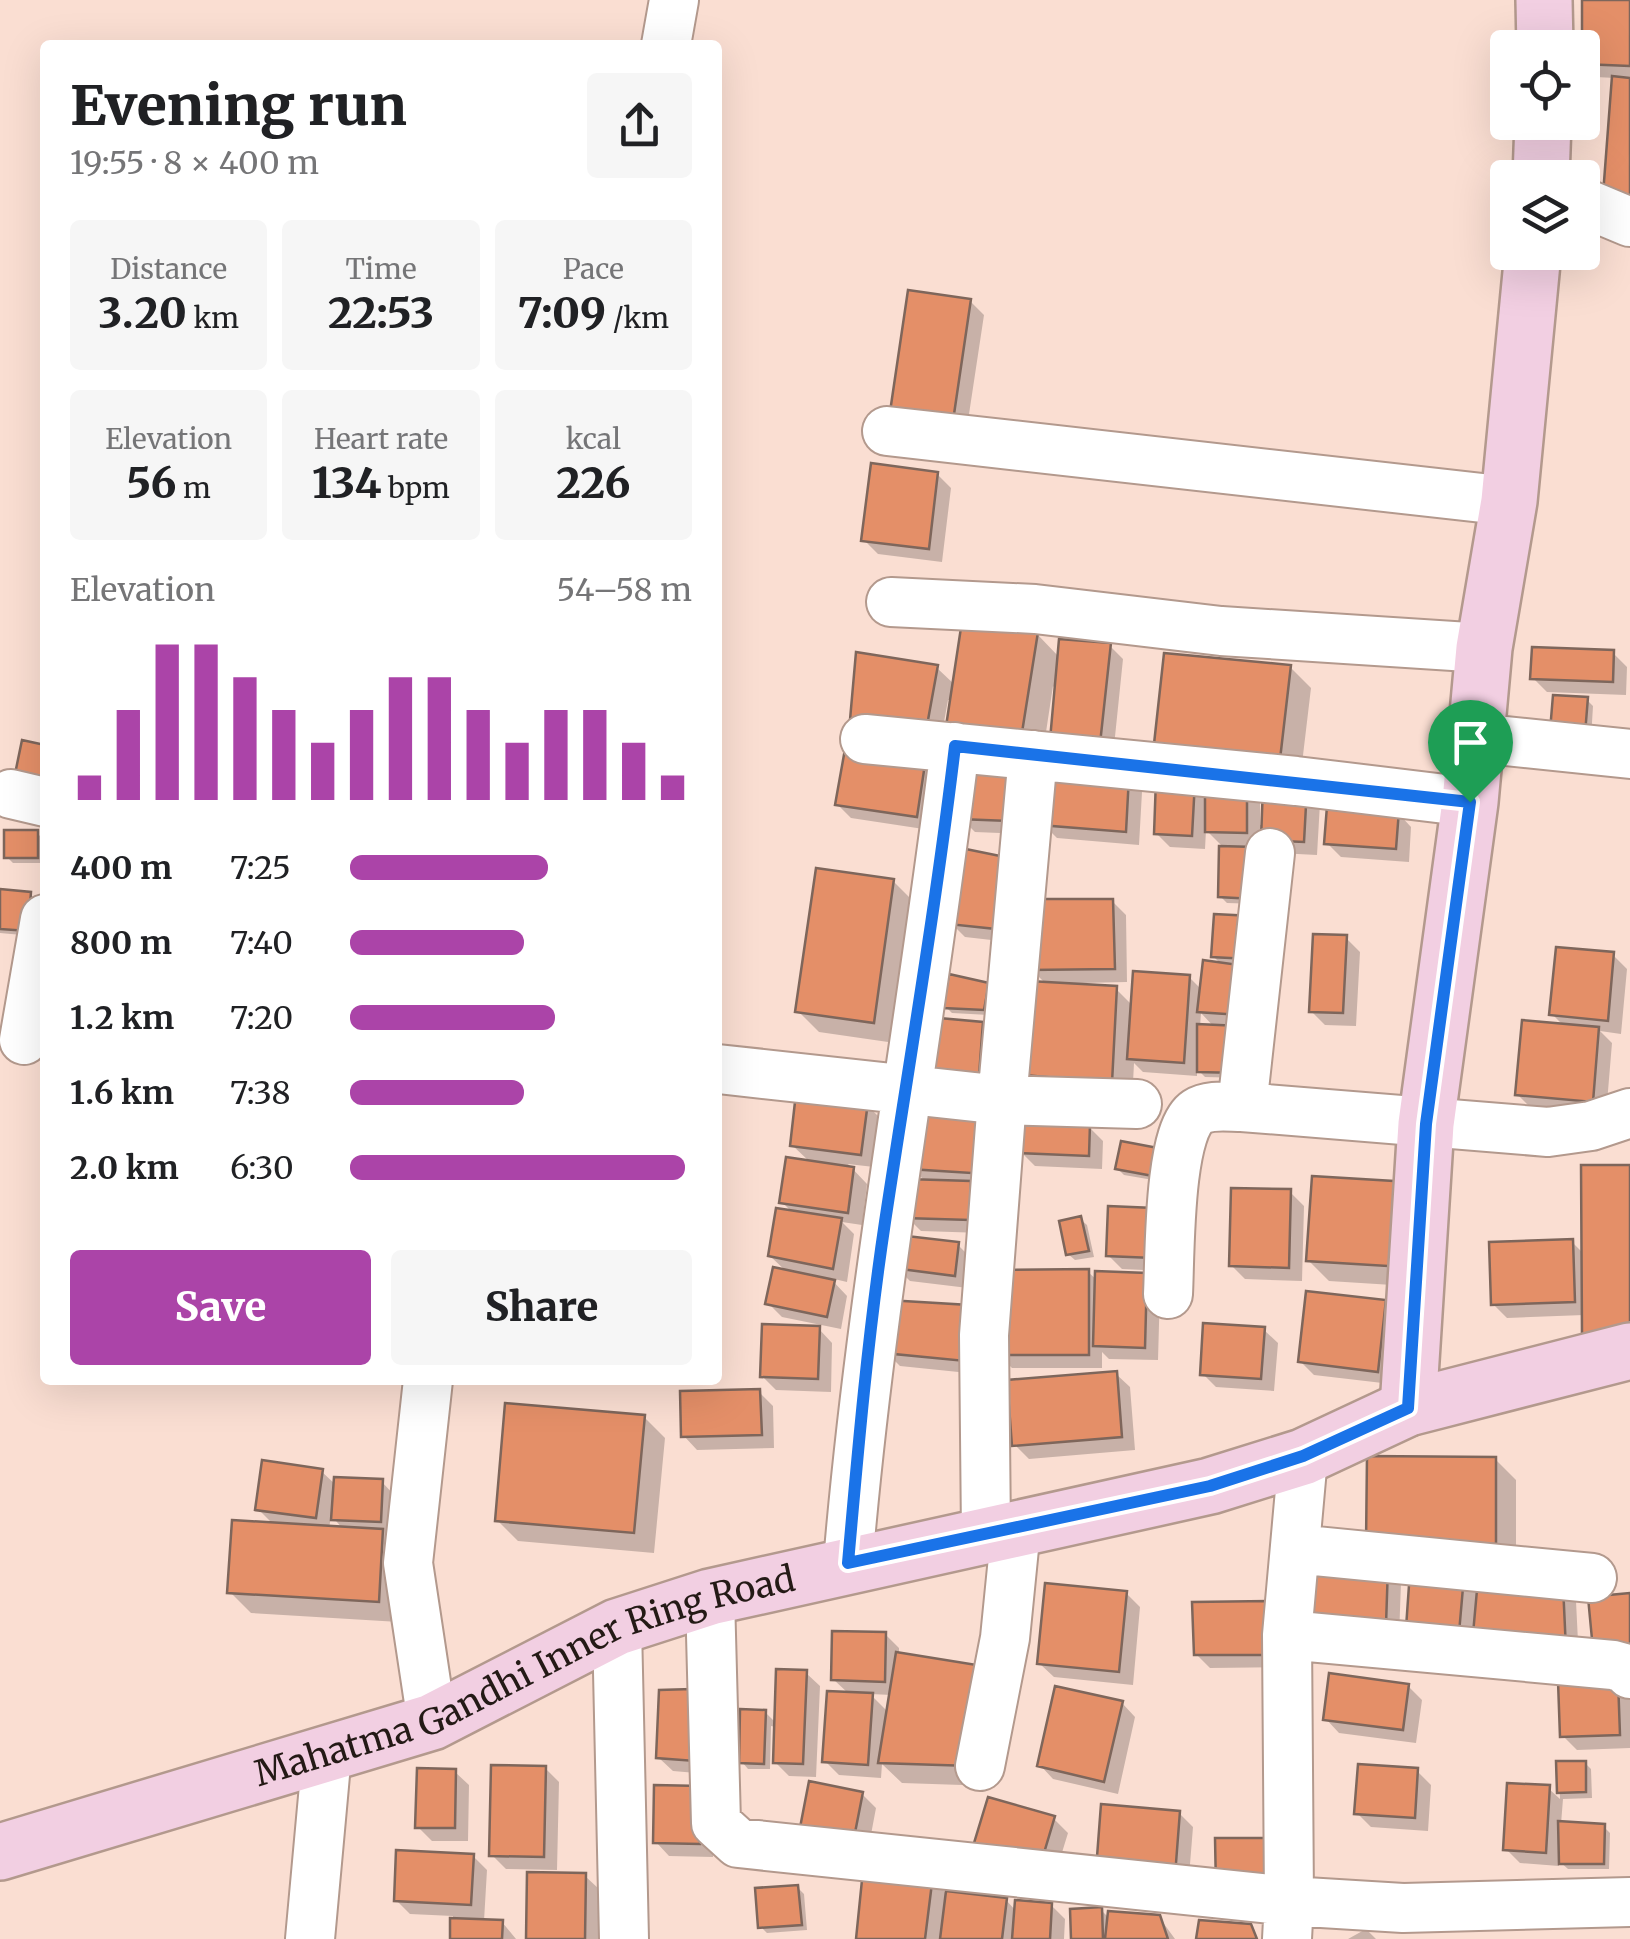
<!DOCTYPE html>
<html lang="en">
<head>
<meta charset="utf-8">
<style>
	:root { --surface:#fff; --page:#f6f6f6; --text:#202124; --muted:#757577; --accent:#ab44a8 }
	body { margin:0; font-family:Merriweather,serif; background:var(--page); color:var(--text); height:100vh; display:flex; flex-direction:column; font-size:38px; white-space:nowrap }
	* { box-sizing:border-box; margin:0 }
	p { font-size:32px; color:var(--muted) }
	.icon { flex:none; width:55px; height:55px; fill:none; stroke:currentColor; stroke-width:2; stroke-linecap:round; stroke-linejoin:round }
	.map { position:relative; flex:1; overflow:hidden }
	.drawer { position:absolute; left:40px; top:40px; width:682px; height:1345px; display:flex; flex-direction:column; background:var(--surface); border-radius:10px; box-shadow:0 10px 40px #0002 }
	.drawer>* { flex:none }
	.buttons { position:absolute; left:1490px; top:30px; display:grid; gap:20px }
	.buttons a { display:grid; place-items:center; width:110px; height:110px; border-radius:10px; background:var(--surface); box-shadow:0 10px 40px #0002; font-size:50px }
	.pin { position:absolute; display:grid; place-items:center; width:85px; height:85px; color:#fff; margin:-102px -42px; border-radius:50% 50% 50% 0; rotate:-45deg; box-shadow:0 0 10px #0007 }
	.pin .icon { rotate:45deg }
	.round { display:grid; place-items:center; flex:none; width:105px; height:105px; border-radius:10px; background:var(--page) }
	.summary { display:flex; align-items:center; justify-content:space-between; height:170px; padding:0 30px }
	h1 { font-size:55px; font-weight:800; line-height:75px }
	.metrics { display:grid; grid-template-columns:repeat(3,1fr); gap:15px; height:170px; padding:10px 30px }
	.metrics div { display:grid; align-content:center; border-radius:10px; background:var(--page); text-align:center }
	.metrics b { font-size:42px; font-weight:800 }
	.metrics small { font-size:28px; font-weight:400 }
	.metrics p { font-size:28px }
	.chart { height:280px; padding:20px 30px }
	.chart p { display:flex; justify-content:space-between }
	.chart svg { width:100%; height:180px; margin-top:10px; stroke:var(--accent); stroke-width:6 }
	.primary-button { display:flex; gap:20px; margin-top:auto; padding:20px 30px }
	.primary-button a { flex:1; height:115px; border-radius:10px; background:var(--accent); color:#fff; font-size:40px; font-weight:800; line-height:115px; text-align:center }
	.primary-button a+a { background:var(--page); color:var(--text) }
	ul { padding:0 30px; list-style:none; font-size:32px }
	li { display:grid; grid-template-columns:160px 120px 1fr; align-items:center; height:75px }
	li i { height:25px; border-radius:12px; background:var(--accent) }
	.map>svg:first-child { display:block }
</style>
</head>
<body>
<div class="map">
<svg width="1630" height="1939" viewBox="0 0 1630 1939">
	<rect width="100%" height="100%" fill="#faded2"/>
	<path fill="#0003" fill-rule="evenodd" d="M 1584,0 L 1630,0 L 1630,216 L 1615,78 L 1596,77 L 1582,64 Z
		M 970,301 L 984,315 L 966,434 L 907,425 Z
		M 937,474 L 951,488 L 942,562 L 878,554 L 864,540 Z
		M 1037,634 L 1060,658 L 1109,645 L 1123,659 L 1113,756 L 1053,686 L 1041,765 L 952,700 L 948,700 L 940,744 L 867,733 L 937,668 L 955,685 Z
		M 1613,653 L 1627,667 L 1626,695 L 1547,692 L 1533,678 Z
		M 1290,667 L 1311,688 L 1299,789 L 1320,803 L 1317,855 L 1278,853 L 1259,904 L 1227,903 L 1220,896 L 1222,846 L 1206,830 L 1205,849 L 1170,847 L 1156,833 L 1159,782 L 1260,800 L 1260,825 L 1264,825 Z
		M 1587,700 L 1593,706 L 1591,739 L 1559,736 Z
		M 972,760 L 1022,834 L 975,832 L 962,819 Z
		M 924,766 L 938,780 L 930,830 L 851,818 L 837,804 Z
		M 1128,778 L 1142,792 L 1139,845 L 1057,838 L 1043,824 Z
		M 1398,813 L 1411,827 L 1409,862 L 1341,857 L 1327,843 Z
		M 37,833 L 43,839 L 43,863 L 13,863 L 7,857 Z
		M 1009,861 L 1019,943 L 965,937 L 951,923 Z
		M 893,881 L 914,902 L 895,1043 L 819,1032 L 798,1011 Z
		M 0,891 L 30,894 L 36,900 L 33,936 L 0,933 Z
		M 1112,901 L 1126,915 L 1127,982 L 1081,983 L 1081,987 L 1116,989 L 1133,1006 L 1189,977 L 1202,990 L 1222,965 L 1213,956 L 1251,919 L 1245,1078 L 1205,1077 L 1197,1069 L 1197,1076 L 1143,1072 L 1134,1063 L 1132,1103 L 1047,1096 L 1026,1074 L 1047,985 L 1031,969 ZM 1201,1013 L 1215,1028 L 1200,1027 Z
		M 1346,938 L 1360,952 L 1356,1026 L 1325,1025 L 1311,1011 Z
		M 1613,955 L 1627,969 L 1621,1034 L 1600,1031 L 1612,1043 L 1606,1115 L 1531,1108 L 1517,1094 L 1564,1026 L 1552,1014 Z
		M 988,986 L 994,992 L 989,1015 L 952,1013 L 946,1007 Z
		M 982,1024 L 996,1038 L 992,1089 L 943,1090 Z
		M 867,1105 L 881,1119 L 874,1167 L 848,1164 L 867,1184 L 862,1225 L 842,1222 L 854,1234 L 847,1282 L 830,1278 L 847,1296 L 841,1329 L 782,1317 L 768,1303 L 788,1273 L 770,1256 L 793,1213 L 782,1202 L 811,1163 L 792,1145 Z
		M 989,1122 L 983,1233 L 921,1231 L 907,1217 L 926,1182 L 912,1168 Z
		M 1089,1127 L 1103,1141 L 1102,1169 L 1035,1166 L 1021,1152 Z
		M 1123,1144 L 1159,1181 L 1124,1175 L 1118,1169 Z
		M 1630,1167 L 1605,1354 L 1584,1333 L 1584,1315 L 1507,1318 L 1493,1304 L 1572,1242 L 1584,1254 Z
		M 1314,1178 L 1424,1287 L 1329,1281 L 1308,1260 Z
		M 1290,1192 L 1304,1206 L 1302,1281 L 1245,1279 L 1231,1265 Z
		M 1110,1209 L 1166,1271 L 1122,1269 L 1108,1255 Z
		M 1080,1219 L 1087,1225 L 1094,1257 L 1075,1260 L 1068,1254 Z
		M 958,1245 L 972,1259 L 968,1288 L 910,1281 L 896,1267 Z
		M 1088,1272 L 1097,1280 L 1160,1289 L 1158,1360 L 1109,1359 L 1102,1352 L 1102,1368 L 1012,1368 L 998,1354 Z
		M 890,1303 L 978,1374 L 900,1366 L 886,1352 Z
		M 1385,1303 L 1399,1317 L 1391,1384 L 1314,1375 L 1300,1361 Z
		M 819,1329 L 832,1343 L 831,1392 L 776,1390 L 762,1376 Z
		M 1264,1330 L 1278,1343 L 1274,1391 L 1216,1387 L 1203,1374 Z
		M 1116,1374 L 1130,1387 L 1135,1450 L 1029,1459 L 1015,1445 Z
		M 759,1392 L 773,1406 L 774,1448 L 697,1450 L 684,1436 Z
		M 644,1417 L 665,1438 L 654,1553 L 518,1541 L 497,1520 Z
		M 1495,1459 L 1516,1480 L 1516,1564 L 1389,1564 Z
		M 321,1471 L 336,1485 L 382,1482 L 395,1496 L 394,1535 L 385,1535 L 403,1553 L 399,1622 L 251,1613 L 230,1592 L 274,1525 L 258,1509 ZM 331,1516 L 336,1521 L 344,1530 L 329,1529 Z
		M 1315,1567 L 1401,1582 L 1399,1638 Z
		M 1462,1578 L 1479,1595 L 1562,1587 L 1576,1601 L 1579,1662 L 1422,1641 Z
		M 1126,1593 L 1140,1607 L 1133,1685 L 1054,1677 L 1040,1664 Z
		M 1281,1617 L 1282,1667 L 1210,1668 L 1196,1654 Z
		M 885,1634 L 899,1648 L 899,1655 L 1009,1691 L 992,1786 L 902,1783 L 882,1764 L 881,1778 L 839,1775 L 825,1761 L 849,1694 L 833,1679 ZM 870,1694 L 892,1695 L 889,1713 Z
		M 806,1673 L 820,1686 L 816,1777 L 789,1776 L 775,1762 L 776,1727 L 771,1726 L 770,1769 L 748,1769 L 742,1762 L 765,1712 L 776,1723 Z
		M 1561,1684 L 1630,1695 L 1630,1748 L 1577,1750 L 1563,1736 Z
		M 1408,1686 L 1422,1700 L 1416,1743 L 1339,1733 L 1326,1719 Z
		M 661,1692 L 708,1774 L 673,1771 L 659,1758 Z
		M 1122,1703 L 1135,1717 L 1118,1794 L 1053,1779 L 1040,1765 Z
		M 1585,1763 L 1591,1769 L 1592,1798 L 1563,1799 L 1561,1824 L 1604,1827 L 1610,1833 L 1609,1869 L 1568,1869 L 1559,1861 L 1559,1866 L 1520,1863 L 1506,1849 L 1548,1788 L 1560,1799 L 1559,1764 Z
		M 545,1768 L 559,1782 L 557,1870 L 506,1869 L 492,1855 Z
		M 1417,1771 L 1431,1785 L 1428,1831 L 1371,1827 L 1357,1813 Z
		M 455,1772 L 469,1785 L 468,1841 L 432,1841 L 418,1827 Z
		M 862,1794 L 876,1808 L 866,1861 L 815,1851 Z
		M 714,1802 L 713,1857 L 669,1856 L 656,1842 Z
		M 1179,1813 L 1193,1827 L 1188,1889 L 1112,1883 Z
		M 1054,1819 L 1068,1833 L 1052,1885 L 988,1866 Z
		M 473,1856 L 487,1870 L 484,1921 L 502,1922 L 516,1939 L 452,1939 L 453,1916 L 410,1914 L 396,1900 Z
		M 585,1876 L 599,1889 L 598,1939 L 528,1939 Z
		M 932,1878 L 946,1893 L 1006,1900 L 1016,1911 L 1051,1905 L 1065,1919 L 1064,1939 L 859,1939 Z
		M 798,1888 L 804,1894 L 807,1930 L 767,1933 L 761,1927 Z
		M 1101,1910 L 1109,1918 L 1159,1917 L 1175,1939 L 1073,1939 Z
		M 1366,1929 L 1376,1939 L 1348,1939 Z"/>
	<path fill="#e48f68" stroke="#7e665b" stroke-width="2.5" d="M 1582,0 L 1630,0 L 1630,66 L 1582,64 Z
		M 1612,76 L 1630,78 L 1630,198 L 1603,195 Z
		M 908,290 L 971,299 L 953,421 L 890,412 Z
		M 871,463 L 938,472 L 929,549 L 861,541 Z
		M 962,621 L 1038,632 L 1020,745 L 945,733 Z
		M 1059,639 L 1111,643 L 1100,744 L 1050,740 Z
		M 1532,647 L 1614,650 L 1613,682 L 1530,679 Z
		M 856,652 L 938,665 L 926,731 L 850,720 Z
		M 1164,653 L 1291,665 L 1279,768 L 1153,753 Z
		M 1553,695 L 1588,697 L 1585,734 L 1550,731 Z
		M 22,740 L 45,745 L 45,780 L 15,774 Z
		M 845,749 L 925,764 L 917,817 L 835,805 Z
		M 970,757 L 1015,767 L 1009,821 L 959,819 Z
		M 1043,768 L 1129,776 L 1126,832 L 1040,825 Z
		M 1156,779 L 1195,781 L 1192,836 L 1154,834 Z
		M 1205,783 L 1247,783 L 1247,833 L 1205,832 Z
		M 1263,785 L 1307,787 L 1304,842 L 1261,840 Z
		M 1327,806 L 1399,810 L 1396,849 L 1324,844 Z
		M 4,830 L 38,830 L 38,858 L 4,858 Z
		M 1219,846 L 1255,847 L 1254,899 L 1218,897 Z
		M 956,847 L 1010,858 L 1006,930 L 948,924 Z
		M 816,868 L 894,879 L 874,1023 L 795,1012 Z
		M 0,889 L 31,892 L 28,931 L 0,929 Z
		M 1028,899 L 1113,899 L 1115,969 L 1029,970 Z
		M 1214,914 L 1252,916 L 1249,959 L 1211,957 Z
		M 1313,934 L 1347,935 L 1343,1013 L 1309,1012 Z
		M 1556,947 L 1614,952 L 1608,1021 L 1549,1015 Z
		M 1203,960 L 1246,966 L 1240,1015 L 1197,1012 Z
		M 1133,971 L 1190,975 L 1184,1063 L 1127,1059 Z
		M 949,974 L 989,983 L 984,1010 L 943,1008 Z
		M 1029,981 L 1117,986 L 1112,1083 L 1024,1075 Z
		M 928,1017 L 983,1022 L 979,1076 L 926,1077 Z
		M 1522,1020 L 1599,1027 L 1593,1102 L 1515,1095 Z
		M 1197,1024 L 1240,1026 L 1240,1073 L 1197,1072 Z
		M 796,1093 L 868,1102 L 861,1155 L 790,1146 Z
		M 913,1114 L 990,1119 L 987,1174 L 909,1169 Z
		M 1020,1121 L 1090,1124 L 1089,1156 L 1018,1153 Z
		M 1121,1141 L 1158,1148 L 1153,1176 L 1115,1169 Z
		M 786,1157 L 854,1167 L 848,1213 L 779,1203 Z
		M 1581,1165 L 1630,1165 L 1630,1334 L 1582,1334 Z
		M 1312,1176 L 1410,1182 L 1404,1267 L 1306,1261 Z
		M 906,1179 L 971,1181 L 970,1220 L 904,1218 Z
		M 1231,1188 L 1291,1189 L 1289,1268 L 1229,1266 Z
		M 1108,1206 L 1154,1208 L 1153,1258 L 1106,1256 Z
		M 776,1208 L 842,1218 L 833,1269 L 768,1256 Z
		M 1081,1216 L 1089,1251 L 1066,1255 L 1059,1221 Z
		M 898,1235 L 959,1242 L 955,1276 L 893,1268 Z
		M 1573,1239 L 1575,1302 L 1491,1305 L 1489,1242 Z
		M 773,1267 L 835,1280 L 827,1317 L 765,1304 Z
		M 1089,1269 L 1089,1355 L 995,1355 L 994,1270 Z
		M 1095,1271 L 1147,1273 L 1145,1348 L 1093,1346 Z
		M 1306,1291 L 1386,1300 L 1378,1372 L 1298,1362 Z
		M 887,1300 L 969,1305 L 965,1361 L 884,1353 Z
		M 1203,1323 L 1265,1327 L 1261,1379 L 1200,1375 Z
		M 762,1324 L 820,1326 L 818,1379 L 760,1377 Z
		M 1117,1371 L 1122,1437 L 1012,1446 L 1007,1380 Z
		M 760,1389 L 762,1435 L 681,1437 L 680,1391 Z
		M 505,1403 L 645,1415 L 634,1533 L 495,1521 Z
		M 1367,1456 L 1496,1457 L 1496,1544 L 1366,1544 Z
		M 262,1460 L 323,1469 L 316,1518 L 255,1510 Z
		M 334,1477 L 383,1479 L 381,1522 L 331,1520 Z
		M 232,1520 L 383,1529 L 379,1602 L 227,1593 Z
		M 1313,1564 L 1388,1566 L 1386,1625 L 1311,1623 Z
		M 1410,1571 L 1464,1576 L 1459,1633 L 1406,1628 Z
		M 1478,1579 L 1563,1585 L 1566,1650 L 1472,1645 Z
		M 1045,1583 L 1127,1591 L 1119,1672 L 1037,1664 Z
		M 1630,1593 L 1630,1647 L 1593,1650 L 1588,1597 Z
		M 1268,1601 L 1269,1655 L 1194,1655 L 1192,1602 Z
		M 832,1631 L 886,1632 L 885,1682 L 831,1680 Z
		M 896,1652 L 989,1667 L 971,1766 L 878,1763 Z
		M 776,1669 L 807,1670 L 803,1764 L 773,1763 Z
		M 1329,1673 L 1409,1684 L 1403,1730 L 1323,1720 Z
		M 1618,1679 L 1620,1735 L 1560,1737 L 1558,1681 Z
		M 1055,1686 L 1123,1701 L 1104,1782 L 1037,1766 Z
		M 692,1689 L 695,1761 L 656,1758 L 659,1690 Z
		M 827,1691 L 873,1693 L 868,1765 L 822,1762 Z
		M 740,1709 L 766,1710 L 764,1764 L 739,1763 Z
		M 1556,1761 L 1586,1761 L 1586,1792 L 1557,1793 Z
		M 1358,1764 L 1418,1768 L 1415,1818 L 1354,1814 Z
		M 491,1765 L 546,1766 L 544,1857 L 489,1856 Z
		M 417,1768 L 456,1769 L 455,1828 L 415,1828 Z
		M 809,1781 L 863,1792 L 852,1848 L 798,1838 Z
		M 1507,1783 L 1550,1785 L 1546,1853 L 1503,1850 Z
		M 654,1785 L 701,1786 L 700,1844 L 653,1843 Z
		M 988,1797 L 1055,1816 L 1038,1873 L 971,1853 Z
		M 1101,1804 L 1180,1811 L 1175,1876 L 1096,1870 Z
		M 1558,1821 L 1605,1824 L 1604,1864 L 1559,1864 Z
		M 1215,1838 L 1265,1838 L 1266,1889 L 1216,1889 Z
		M 396,1850 L 474,1854 L 471,1905 L 394,1901 Z
		M 863,1870 L 933,1875 L 925,1939 L 856,1939 Z
		M 527,1872 L 586,1873 L 585,1939 L 526,1939 Z
		M 798,1885 L 802,1925 L 758,1928 L 755,1888 Z
		M 946,1891 L 1007,1898 L 1002,1939 L 940,1939 Z
		M 1015,1900 L 1052,1903 L 1050,1939 L 1012,1939 Z
		M 1102,1907 L 1103,1939 L 1071,1939 L 1070,1909 Z
		M 1108,1911 L 1160,1915 L 1168,1939 L 1105,1939 Z
		M 450,1918 L 503,1920 L 502,1939 L 450,1939 Z
		M 1199,1920 L 1251,1924 L 1257,1939 L 1196,1939 Z"/>
	<g fill="none" stroke-linecap="round" stroke-linejoin="round">
		<defs>
			<path id="minor" d="M 666,45 L 674,0
				M 1582,202 L 1630,222
				M 887,431 L 1509,501
				M 891,602 L 1035,609 L 1221,631 L 1484,648
				M 1477,738 L 1630,754
				M 865,739 L 1296,781 L 1470,802
				M 11,794 L 45,802
				M 24,1040 L 45,919
				M 718,1069 L 1002,1100 L 1033,755
				M 1242,1107 L 1270,853
				M 1168,1294 C 1170,1258 1168,1131 1197,1112 C 1209,1104 1228,1107 1242,1107 L 1548,1132 L 1591,1126 L 1630,1113
				M 428,1380 L 408,1563 L 432,1722
				M 1303,1457 L 1287,1635 L 1289,1901 L 1403,1908 L 1630,1902
				M 986,1534 L 984,1335 L 1002,1100 L 1137,1104
				M 1295,1549 L 1592,1578
				M 848,1563 C 871,1289 922,1020 955,747
				M 710,1597 L 716,1823 L 738,1843 L 1289,1901 L 1287,1939
				M 617,1627 L 624,1939
				M 1287,1635 L 1613,1665 L 1628,1669 L 1630,1674
				M 980,1766 L 1005,1638 L 1016,1528
				M 310,1939 L 327,1753"/>
			<g id="secondary">
				<path d="M 1544,0 L 1545,48"/>
				<path d="M 1541,178 L 1543,122"/>
				<path d="M 1408,1408 L 1426,1124 L 1470,802 L 1484,648 L 1509,501 L 1533,252"/>
				<path id="s1" d="M 0,1852 L 432,1722 L 617,1627 L 710,1597 L 1210,1486 L 1303,1457 L 1408,1408 L 1630,1351"/>
			</g>
		</defs>
		<use href="#minor" stroke="#b3998d" stroke-width="52"/>
		<use href="#secondary" stroke="#b3998d" stroke-width="60"/>
		<use href="#minor" stroke="#fff" stroke-width="48"/>
		<use href="#secondary" stroke="#f2cfe2" stroke-width="55"/>
	</g>
	<g fill="none" stroke-linecap="round" stroke-linejoin="round">
		<defs>
			<path id="route" d="M 955,746 L 1470,802 L 1426,1124 L 1408,1408 L 1303,1456 L 1210,1486 L 848,1563 C 858,1449 868,1335 885,1222 C 909,1063 936,906 955,746 Z"/>
		</defs>
		<use href="#route" stroke="#fff" stroke-width="20"/>
		<use href="#route" stroke="#1a73e8" stroke-width="12"/>
	</g>
	<g text-anchor="middle" dominant-baseline="central" stroke-width="8" stroke-linejoin="round" paint-order="stroke">
		<g font-size="35" fill="#241a16" stroke="#fff">
			<text stroke="none"><textPath href="#s1" startOffset="555">Mahatma Gandhi Inner Ring Road</textPath></text>
		</g>
	</g>
</svg>
<div class="buttons">
<a><svg class="icon" aria-label="locate" viewBox="0 0 24 24"><circle cx="12" cy="12" r="6"/><path d="M12 2v4M12 18v4M2 12h4M18 12h4"/></svg></a>
<a><svg class="icon" aria-label="layers" viewBox="0 0 24 24"><path d="M12 4l9 5-9 5-9-5zM3 14l9 5 9-5"/></svg></a>
</div>
<div class="pin" style="left:1470px;top:802px;background:#1e9e55"><svg class="icon" aria-label="arrive" viewBox="0 0 24 24"><path d="M6 21V4h12l-3 4 3 4H6"/></svg></div>
<section class="drawer">
<div class="summary"><div><h1>Evening run</h1><p>19:55 · 8 × 400 m</p></div><a class="round"><svg class="icon" aria-label="share" viewBox="0 0 24 24"><path d="M12 15V3M7 8l5-5 5 5M5 13v7h14v-7"/></svg></a></div>
<div class="metrics">
<div><p>Distance</p><b>3.20<small> km</small></b></div>
<div><p>Time</p><b>22:53</b></div>
<div><p>Pace</p><b>7:09<small> /km</small></b></div>
</div>
<div class="metrics">
<div><p>Elevation</p><b>56<small> m</small></b></div>
<div><p>Heart rate</p><b>134<small> bpm</small></b></div>
<div><p>kcal</p><b>226</b></div>
</div>
<div class="chart"><p><span>Elevation</span>54–58 m</p>
<svg viewBox="0 0 160 44" preserveAspectRatio="none"><path d="M5 44V38M15 44V22M25 44V6M35 44V6M45 44V14M55 44V22M65 44V30M75 44V22M85 44V14M95 44V14M105 44V22M115 44V30M125 44V22M135 44V22M145 44V30M155 44V38"/></svg>
</div>
<ul>
<li><b>400 m</b>7:25<i style="width:58%"></i></li>
<li><b>800 m</b>7:40<i style="width:51%"></i></li>
<li><b>1.2 km</b>7:20<i style="width:60%"></i></li>
<li><b>1.6 km</b>7:38<i style="width:51%"></i></li>
<li><b>2.0 km</b>6:30<i style="width:98%"></i></li>
</ul>
<div class="primary-button"><a>Save</a><a>Share</a></div>
</section>
</div>
</body>
</html>
